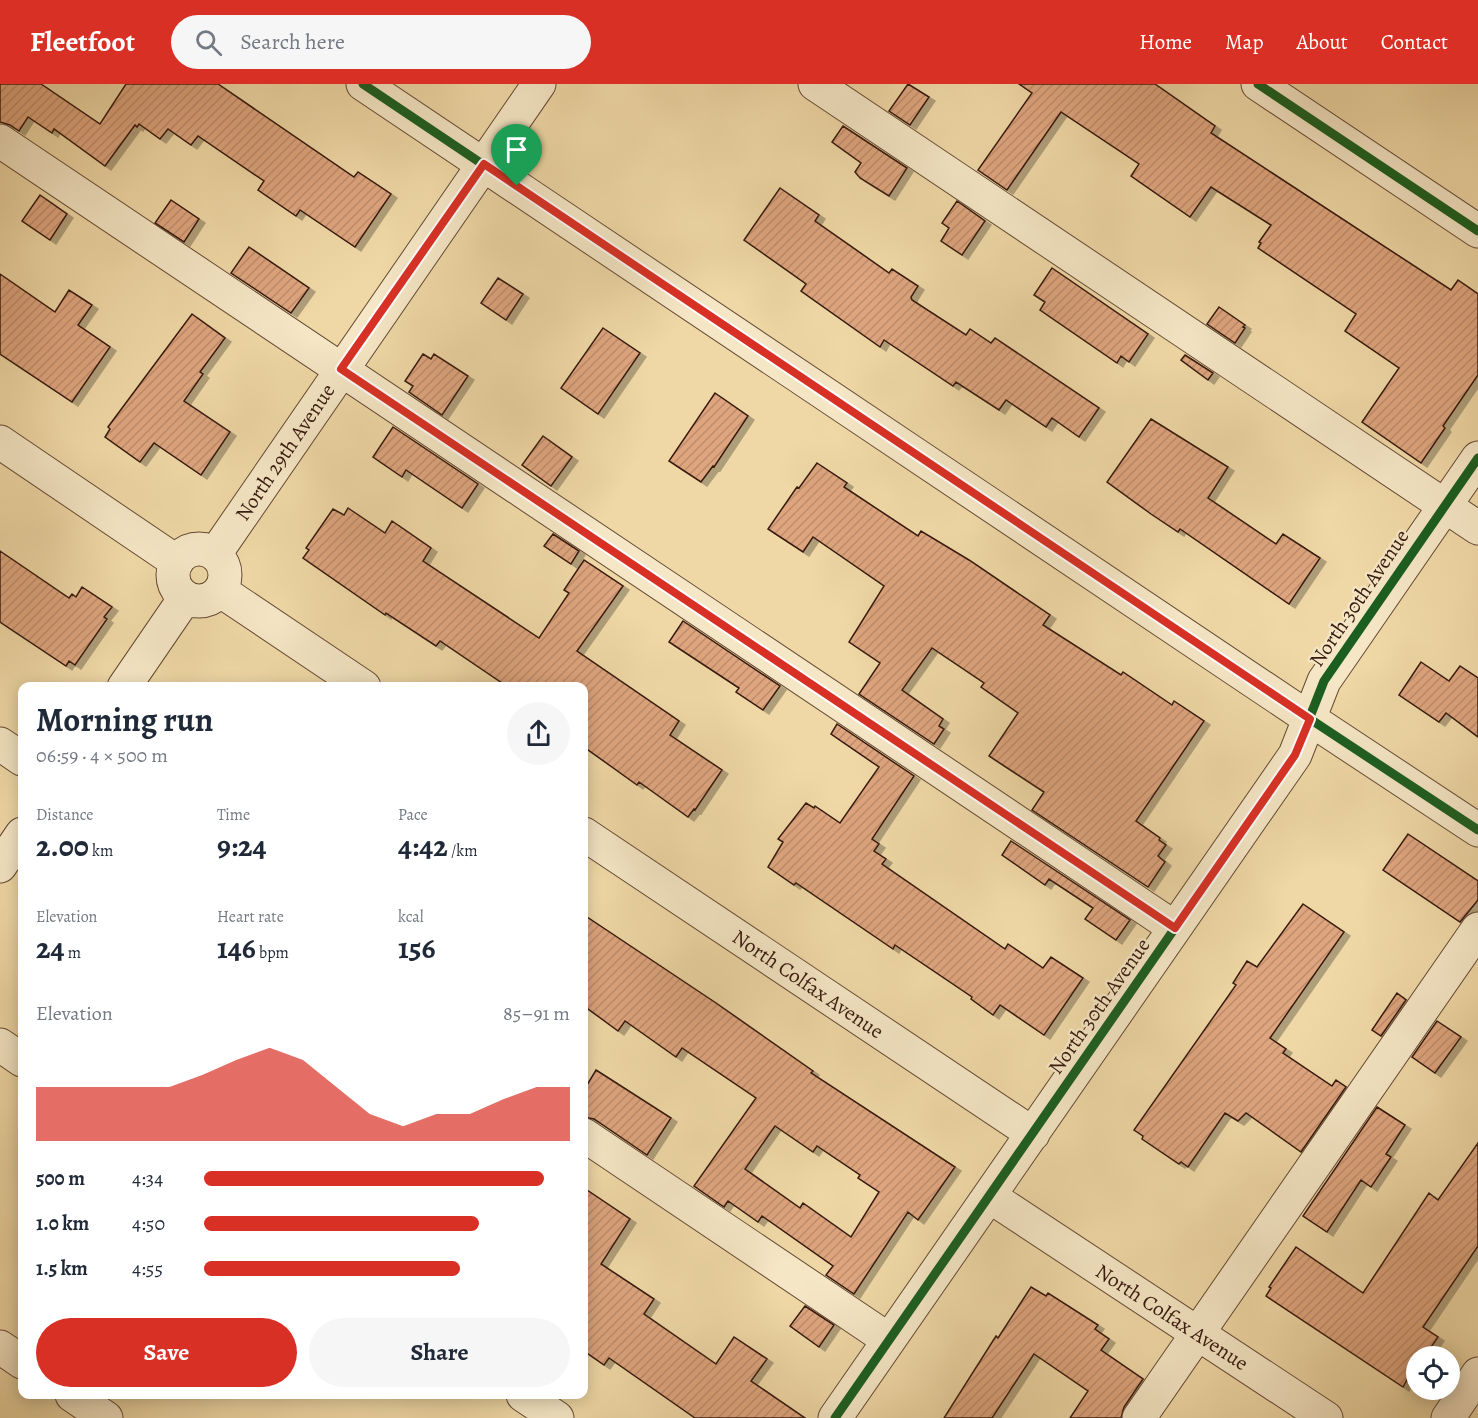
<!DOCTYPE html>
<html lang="en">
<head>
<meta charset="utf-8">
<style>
	:root { --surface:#fff; --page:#f6f6f7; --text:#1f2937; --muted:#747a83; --accent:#d93025 }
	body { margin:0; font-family:Alegreya,serif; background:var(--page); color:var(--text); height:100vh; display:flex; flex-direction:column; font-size:22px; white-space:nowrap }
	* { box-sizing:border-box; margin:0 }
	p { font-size:20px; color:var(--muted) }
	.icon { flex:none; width:33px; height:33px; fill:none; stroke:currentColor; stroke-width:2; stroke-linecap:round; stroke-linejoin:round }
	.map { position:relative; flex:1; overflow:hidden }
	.details { position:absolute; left:18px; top:598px; width:570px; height:717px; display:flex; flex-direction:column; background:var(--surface); border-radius:12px; box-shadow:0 3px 15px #0003 }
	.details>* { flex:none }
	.controls { position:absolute; left:1406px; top:1262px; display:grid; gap:12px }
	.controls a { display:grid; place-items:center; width:54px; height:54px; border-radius:50%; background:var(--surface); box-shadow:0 3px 15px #0003; font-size:30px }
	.pin { position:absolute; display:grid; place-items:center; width:51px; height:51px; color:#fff; margin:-62px -26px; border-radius:50% 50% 50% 0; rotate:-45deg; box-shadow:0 0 6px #0007 }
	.pin .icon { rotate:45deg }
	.round { display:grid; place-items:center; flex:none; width:63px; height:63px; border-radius:32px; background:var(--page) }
	.head { display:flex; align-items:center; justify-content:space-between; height:102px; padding:0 18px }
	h1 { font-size:33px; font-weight:700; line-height:45px }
	.metrics { display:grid; grid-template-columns:repeat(3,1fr); gap:9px; height:102px; padding:6px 18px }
	.metrics div { display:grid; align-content:center }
	.metrics b { font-size:30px; font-weight:700 }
	.metrics small { font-size:16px; font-weight:400 }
	.metrics p { font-size:16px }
	.chart { height:168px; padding:12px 18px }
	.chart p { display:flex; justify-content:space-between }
	.chart svg { width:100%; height:108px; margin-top:6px; fill:var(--accent); opacity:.7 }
	.primary-button { display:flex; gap:12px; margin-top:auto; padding:12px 18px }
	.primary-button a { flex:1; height:69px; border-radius:36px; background:var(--accent); color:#fff; font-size:24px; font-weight:700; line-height:69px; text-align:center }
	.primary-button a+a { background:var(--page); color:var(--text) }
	ul { padding:0 18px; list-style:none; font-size:20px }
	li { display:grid; grid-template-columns:96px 72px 1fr; align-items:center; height:45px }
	li i { height:15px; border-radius:8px; background:var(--accent) }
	header { display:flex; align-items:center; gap:36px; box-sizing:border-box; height:84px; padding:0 30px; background:var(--accent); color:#fff }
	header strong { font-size:28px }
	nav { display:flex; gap:33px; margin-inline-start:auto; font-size:21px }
	.search { width:420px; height:54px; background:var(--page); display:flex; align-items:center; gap:15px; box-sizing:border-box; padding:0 21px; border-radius:33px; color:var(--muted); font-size:22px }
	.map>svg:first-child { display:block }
</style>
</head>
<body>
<header>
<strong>Fleetfoot</strong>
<div class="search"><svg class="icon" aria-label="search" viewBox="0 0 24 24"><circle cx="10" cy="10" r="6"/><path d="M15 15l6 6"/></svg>Search here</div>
<nav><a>Home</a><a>Map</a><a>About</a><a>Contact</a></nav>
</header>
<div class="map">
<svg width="1478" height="1334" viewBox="0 0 1478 1334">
	<defs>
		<pattern id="building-hatch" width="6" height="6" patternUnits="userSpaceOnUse" patternTransform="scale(1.5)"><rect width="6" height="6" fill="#dea57e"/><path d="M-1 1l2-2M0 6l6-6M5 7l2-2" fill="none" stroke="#bf8d6c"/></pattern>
		<filter id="shadow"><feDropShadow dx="6" dy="4" stdDeviation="0" flood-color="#0004"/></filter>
	</defs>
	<rect width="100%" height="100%" fill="#efd8a6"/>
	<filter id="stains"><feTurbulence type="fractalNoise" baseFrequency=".00333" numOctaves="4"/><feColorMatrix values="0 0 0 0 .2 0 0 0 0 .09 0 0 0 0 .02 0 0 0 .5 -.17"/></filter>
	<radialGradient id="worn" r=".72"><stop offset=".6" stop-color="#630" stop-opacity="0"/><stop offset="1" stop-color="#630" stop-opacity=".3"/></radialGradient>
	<path fill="url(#building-hatch)" stroke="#371a0f" stroke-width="1.5" fill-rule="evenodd" filter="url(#shadow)" d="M 0,0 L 41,0 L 100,40 L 126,0 L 218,0 L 354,93 L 358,88 L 391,110 L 355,163 L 300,126 L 296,132 L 258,106 L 264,97 L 198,52 L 191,61 L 168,45 L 160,55 L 139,40 L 137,43 L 135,41 L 105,82 L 54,45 L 52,49 L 28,33 L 19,47 L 10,41 L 0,38 Z
		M 908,0 L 929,13 L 910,41 L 889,27 Z
		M 1019,0 L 1155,0 L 1215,42 L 1211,49 L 1451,206 L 1458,196 L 1478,210 L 1478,291 L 1443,342 L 1445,344 L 1421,379 L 1362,338 L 1399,284 L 1345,247 L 1356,230 L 1258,164 L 1261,159 L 1259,158 L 1271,141 L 1211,103 L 1190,133 L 1131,92 L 1139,80 L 1061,28 L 1007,106 L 978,86 L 1032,9 Z
		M 843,42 L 907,84 L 889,112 L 860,94 L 855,88 L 861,79 L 832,58 Z
		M 780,104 L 819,131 L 815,137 L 889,189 L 892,185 L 918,202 L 911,213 L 912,216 L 966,251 L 970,245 L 991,259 L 995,254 L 1099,324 L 1079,353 L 1052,334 L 1046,343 L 1006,316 L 999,326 L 956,298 L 953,302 L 884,256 L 880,263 L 801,207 L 806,200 L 744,156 Z
		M 40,111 L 67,130 L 50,156 L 22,137 Z
		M 171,116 L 199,135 L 184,158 L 155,139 Z
		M 957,117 L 985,137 L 962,171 L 941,157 L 949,144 L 942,139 Z
		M 249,163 L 309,204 L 291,229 L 231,189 Z
		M 1052,184 L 1148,250 L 1129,278 L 1121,272 L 1117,279 L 1040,226 L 1045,218 L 1034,211 Z
		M 0,190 L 55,228 L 69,206 L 92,221 L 78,241 L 110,263 L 72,318 L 0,270 Z
		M 498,194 L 523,210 L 506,236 L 481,219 Z
		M 1219,223 L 1245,241 L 1243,243 L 1245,244 L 1235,259 L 1207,240 Z
		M 192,230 L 225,254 L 200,288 L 203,290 L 184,317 L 230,348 L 201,391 L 154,359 L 140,378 L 105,353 L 110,345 L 108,343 Z
		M 603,244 L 640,269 L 598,330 L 561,304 Z
		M 423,270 L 431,275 L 434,270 L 468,292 L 442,331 L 409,308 L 413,302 L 405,297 Z
		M 1185,271 L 1213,289 L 1208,296 L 1181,276 Z
		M 715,309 L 748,332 L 714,383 L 713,382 L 701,398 L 669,377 Z
		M 1151,335 L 1228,383 L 1208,414 L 1276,460 L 1283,450 L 1320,474 L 1289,520 L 1180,445 L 1178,448 L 1151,430 L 1107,398 Z
		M 393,343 L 478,400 L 462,424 L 406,386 L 402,393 L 373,373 Z
		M 543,352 L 572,373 L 551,402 L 522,381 Z
		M 817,379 L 847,399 L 844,403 L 918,452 L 921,447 L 969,476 L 1050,531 L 1043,541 L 1121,591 L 1123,588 L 1172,621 L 1174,617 L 1204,637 L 1136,737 L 1160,754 L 1159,756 L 1166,761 L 1158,772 L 1165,778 L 1148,803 L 1032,726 L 1044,708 L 989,672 L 1018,629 L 981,603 L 984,599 L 932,564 L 902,606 L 943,635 L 939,642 L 944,645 L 934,660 L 859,610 L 880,579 L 849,558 L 884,502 L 813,453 L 803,468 L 768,445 L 797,403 L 799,404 Z
		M 348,424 L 385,449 L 392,437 L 431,464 L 423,477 L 539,554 L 569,509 L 564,506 L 584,476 L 623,502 L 577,567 L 679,637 L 670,651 L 722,686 L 695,726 L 694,725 L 688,733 L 639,698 L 637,701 L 584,663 L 584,603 L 508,603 L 440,557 L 436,562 L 386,529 L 385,531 L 303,474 L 309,466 L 306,464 L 333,425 L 344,431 Z
		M 553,450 L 579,467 L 571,480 L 544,462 Z
		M 0,467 L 69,514 L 72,510 L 76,513 L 82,503 L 112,523 L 104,533 L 107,535 L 75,581 L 69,577 L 66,582 L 0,538 Z
		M 683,537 L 780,602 L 763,626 L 736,608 L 739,604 L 669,558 Z
		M 1421,578 L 1449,597 L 1460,582 L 1478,594 L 1478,653 L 1446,629 L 1439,638 L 1399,611 Z
		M 837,640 L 914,692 L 872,755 L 879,760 L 874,767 L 886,775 L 882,780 L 1005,865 L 1008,860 L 1043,884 L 1051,873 L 1083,894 L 1044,951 L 1000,921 L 993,931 L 971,915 L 972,913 L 895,861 L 893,865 L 796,799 L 794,801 L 768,783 L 783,758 L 778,755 L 806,719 L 814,724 L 815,722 L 840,739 L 879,683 L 831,650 Z
		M 1408,750 L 1478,797 L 1478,816 L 1460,838 L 1383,786 Z
		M 1011,757 L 1130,836 L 1116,856 L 1085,835 L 1093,824 L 1049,795 L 1045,801 L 1002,771 Z
		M 1303,820 L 1344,848 L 1270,954 L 1286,965 L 1283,969 L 1332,1002 L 1336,996 L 1346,1003 L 1301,1068 L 1246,1029 L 1238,1037 L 1225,1029 L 1188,1083 L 1181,1078 L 1179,1080 L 1142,1055 L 1143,1052 L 1134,1046 L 1236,901 L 1233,899 L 1247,877 L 1257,883 Z
		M 584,831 L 716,919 L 813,987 L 811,989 L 955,1083 L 918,1136 L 908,1128 L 854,1210 L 826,1191 L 833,1182 L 762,1132 L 758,1138 L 728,1117 L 724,1123 L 694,1102 L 756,1014 L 682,964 L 676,973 L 625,937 L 618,947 L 584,922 ZM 775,1042 L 813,1068 L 817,1062 L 860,1091 L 858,1094 L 879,1108 L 851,1153 L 803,1119 L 800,1124 L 745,1085 Z
		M 1397,909 L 1406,916 L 1381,952 L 1372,946 Z
		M 1437,937 L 1461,953 L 1435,989 L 1412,973 Z
		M 596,986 L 671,1034 L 647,1071 L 594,1035 L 584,1033 L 584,1006 Z
		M 1377,1023 L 1405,1041 L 1386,1070 L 1391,1073 L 1371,1103 L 1361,1096 L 1327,1148 L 1303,1132 Z
		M 1478,1059 L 1478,1162 L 1423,1243 L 1438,1253 L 1425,1272 L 1416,1272 L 1416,1286 L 1410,1295 L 1408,1294 L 1403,1303 L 1266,1212 L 1271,1204 L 1269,1203 L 1296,1163 L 1363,1209 L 1429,1109 L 1438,1116 Z
		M 584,1104 L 630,1135 L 601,1180 L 654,1215 L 644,1230 L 716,1280 L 734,1253 L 767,1275 L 751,1297 L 805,1334 L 695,1334 L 609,1274 L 604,1281 L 584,1267 Z
		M 1031,1203 L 1046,1212 L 1048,1209 L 1098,1241 L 1095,1245 L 1109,1255 L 1101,1266 L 1143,1295 L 1124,1323 L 1121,1334 L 1070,1334 L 1088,1307 L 1034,1270 L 992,1334 L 944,1334 L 996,1252 L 998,1254 Z
		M 805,1222 L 834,1241 L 819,1263 L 790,1242 Z"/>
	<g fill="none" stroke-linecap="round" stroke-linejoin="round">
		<defs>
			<path id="minor" d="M 363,0 L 1310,635 L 1478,746
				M 815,0 L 1478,444
				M 1258,0 L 1478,147
				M 0,57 L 1175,844
				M 0,358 L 177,478
				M173 491a26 26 0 1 1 52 0a26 26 0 1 1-52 0Z
				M 215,470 L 539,0
				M 221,507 L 364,603
				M 124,603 L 185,514
				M 0,660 L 22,675
				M 584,750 L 1033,1050
				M 0,782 L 22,750
				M 0,961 L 22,976
				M 584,1051 L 889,1256
				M 989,1112 L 1326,1334
				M 0,1263 L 22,1278
				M 72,1311 L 106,1334
				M 523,1311 L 557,1334
				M 835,1334 L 1295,671 L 1324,597 L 1478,374
				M 1139,1334 L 1478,845
				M 1448,1334 L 1478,1290"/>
		</defs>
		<use href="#minor" stroke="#654a35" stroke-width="35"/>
		<use href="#minor" stroke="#f5e6c5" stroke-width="33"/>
		<defs>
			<path id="cycleway" d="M 363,0 L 1310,635 L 1478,746
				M 1258,0 L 1478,147
				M 835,1334 L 1295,671 L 1324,597 L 1478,374"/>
		</defs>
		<use href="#cycleway" stroke="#f5e6c5" stroke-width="13"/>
		<use href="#cycleway" stroke="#1b5e20" stroke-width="9"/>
	</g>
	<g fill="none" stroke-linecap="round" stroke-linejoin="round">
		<defs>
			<path id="route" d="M 484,80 L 1310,635 L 1295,671 L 1175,844 L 341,285 Z"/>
		</defs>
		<use href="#route" stroke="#fff" stroke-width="12"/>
		<use href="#route" stroke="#d93025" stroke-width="8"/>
	</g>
	<g text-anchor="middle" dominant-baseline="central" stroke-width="4.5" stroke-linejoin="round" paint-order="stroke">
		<g font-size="21" fill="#371a0f" stroke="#f5e6c5">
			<text transform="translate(285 368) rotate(-56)">North 29th Avenue</text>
			<text transform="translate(1359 514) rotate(-56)">North 30th Avenue</text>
			<text transform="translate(808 900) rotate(34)">North Colfax Avenue</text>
			<text transform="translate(1099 922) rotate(-55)">North 30th Avenue</text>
			<text transform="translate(1172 1233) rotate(33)">North Colfax Avenue</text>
		</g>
	</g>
	<rect width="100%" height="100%" filter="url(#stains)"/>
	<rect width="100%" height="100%" fill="url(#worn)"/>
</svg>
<div class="controls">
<a><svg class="icon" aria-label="locate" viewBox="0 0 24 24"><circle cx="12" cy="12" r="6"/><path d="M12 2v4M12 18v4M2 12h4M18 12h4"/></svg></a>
</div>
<div class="pin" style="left:517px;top:102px;background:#1e9e55"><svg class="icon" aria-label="arrive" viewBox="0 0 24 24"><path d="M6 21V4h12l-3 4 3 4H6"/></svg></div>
<section class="details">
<div class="head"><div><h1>Morning run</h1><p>06:59 · 4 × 500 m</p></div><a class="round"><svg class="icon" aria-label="share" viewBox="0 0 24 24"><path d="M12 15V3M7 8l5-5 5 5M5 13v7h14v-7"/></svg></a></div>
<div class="metrics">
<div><p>Distance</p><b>2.00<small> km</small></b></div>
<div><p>Time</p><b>9:24</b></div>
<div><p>Pace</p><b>4:42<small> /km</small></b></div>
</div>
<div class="metrics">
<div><p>Elevation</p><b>24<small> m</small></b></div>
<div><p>Heart rate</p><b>146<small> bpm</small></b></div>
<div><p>kcal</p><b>156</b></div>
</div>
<div class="chart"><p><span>Elevation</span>85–91 m</p>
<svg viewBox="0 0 160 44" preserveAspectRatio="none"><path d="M0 44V22L10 22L20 22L30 22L40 22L50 17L60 11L70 6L80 11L90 22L100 33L110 38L120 33L130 33L140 27L150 22L160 22V44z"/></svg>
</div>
<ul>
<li><b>500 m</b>4:34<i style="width:93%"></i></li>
<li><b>1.0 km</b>4:50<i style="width:75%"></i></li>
<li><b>1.5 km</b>4:55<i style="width:70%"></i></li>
</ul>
<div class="primary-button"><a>Save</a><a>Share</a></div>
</section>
</div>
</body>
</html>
